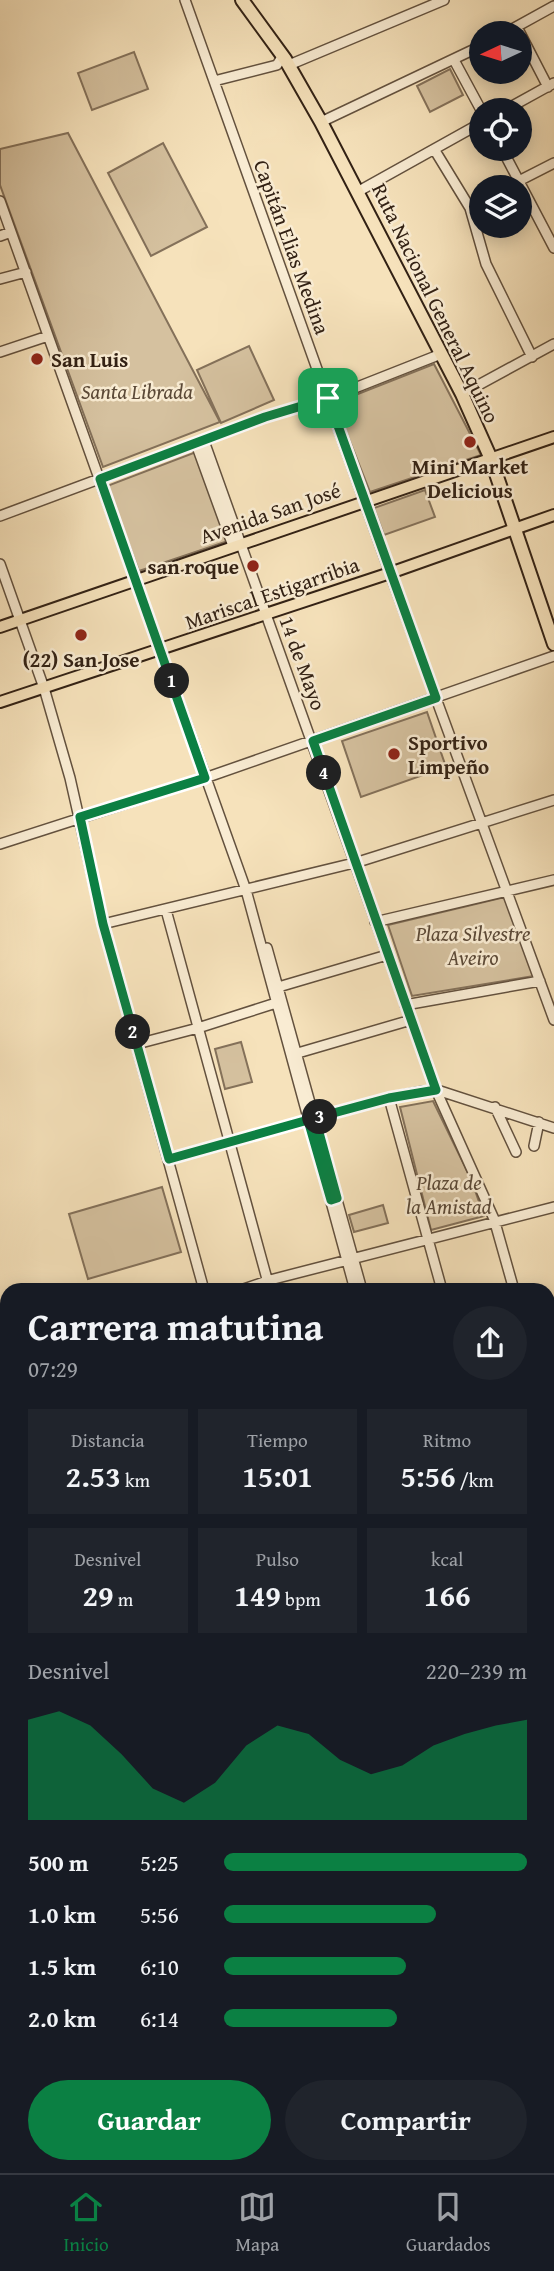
<!DOCTYPE html>
<html lang="es">
<head>
<meta charset="utf-8">
<style>
	:root { --surface:#171b24; --page:#20242c; --text:#f1f3f6; --muted:#9ea1a6; --line:#363941; --accent:#0b8043 }
	body { margin:0; font-family:"Gentium Book Plus",serif; background:var(--page); color:var(--text); height:100vh; display:flex; flex-direction:column; font-size:26px; white-space:nowrap }
	* { box-sizing:border-box; margin:0 }
	p { font-size:23px; color:var(--muted) }
	.icon { flex:none; width:38px; height:38px; fill:none; stroke:currentColor; stroke-width:2; stroke-linecap:round; stroke-linejoin:round }
	.map { position:relative; flex:1; overflow:hidden }
	.panel { position:absolute; left:0px; top:1283px; width:555px; height:891px; display:flex; flex-direction:column; background:var(--surface); border-radius:21px 21px 0 0; box-shadow:0 4px 18px #0003 }
	.panel>* { flex:none }
	.needle { width:46px; rotate:266deg }
	.controls { position:absolute; left:469px; top:21px; display:grid; gap:14px }
	.controls a { display:grid; place-items:center; width:63px; height:63px; border-radius:50%; background:var(--surface); box-shadow:0 4px 18px #0003; font-size:35px }
	.pin { position:absolute; display:grid; place-items:center; width:60px; height:60px; color:#fff; margin:-30px; border-radius:14px; box-shadow:0 4px 10px #0006 }
	.km { position:absolute; width:35px; height:35px; margin:-18px; border-radius:50%; background:#222; color:#fff; font-size:19px; line-height:35px; text-align:center }
	.round { display:grid; place-items:center; flex:none; width:74px; height:74px; border-radius:37px; background:var(--page) }
	.summary { display:flex; align-items:center; justify-content:space-between; height:119px; padding:0 28px }
	h1 { font-size:38px; font-weight:800; line-height:52px }
	.stats { display:grid; grid-template-columns:repeat(3,1fr); gap:10px; height:119px; padding:7px 28px }
	.stats div { display:grid; align-content:center; border-radius:0px; background:var(--page); text-align:center }
	.stats b { font-size:30px; font-weight:800 }
	.stats small { font-size:19px; font-weight:400 }
	.stats p { font-size:19px }
	.chart { height:196px; padding:14px 28px }
	.chart p { display:flex; justify-content:space-between }
	.chart svg { width:100%; height:126px; margin-top:7px; fill:var(--accent); opacity:.7 }
	.primary-button { display:flex; gap:14px; margin-top:auto; padding:14px 28px }
	.primary-button a { flex:1; height:80px; border-radius:42px; background:var(--accent); color:#fff; font-size:28px; font-weight:800; line-height:80px; text-align:center }
	.primary-button a+a { background:var(--page); color:var(--text) }
	ul { padding:0 28px; list-style:none; font-size:23px }
	li { display:grid; grid-template-columns:112px 84px 1fr; align-items:center; height:52px }
	li i { height:18px; border-radius:9px; background:var(--accent) }
	.dock { display:flex; justify-content:space-around; align-items:center; height:98px; border-top:2px solid var(--line); background:var(--surface); font-size:19px; color:var(--muted) }
	.dock a { display:grid; justify-items:center; gap:4px }
	.dock .active { color:var(--accent) }
	.map>svg:first-child { display:block }
</style>
</head>
<body>
<div class="map">
<svg width="554" height="2173" viewBox="0 0 554 2173">
	<rect width="100%" height="100%" fill="#f6e2bb"/>
	<filter id="stains"><feTurbulence type="fractalNoise" baseFrequency=".00286" numOctaves="4"/><feColorMatrix values="0 0 0 0 .2 0 0 0 0 .09 0 0 0 0 .02 0 0 0 .5 -.17"/></filter>
	<radialGradient id="worn" r=".72"><stop offset=".6" stop-color="#630" stop-opacity="0"/><stop offset="1" stop-color="#630" stop-opacity=".3"/></radialGradient>
	<path fill="#d5c19f" stroke="#84715a" stroke-width="2" d="M 134,52 L 148,89 L 92,110 L 78,73 Z
		M 450,69 L 463,95 L 430,112 L 417,86 Z
		M 68,133 L 220,422 L 103,467 L 0,185 L 0,149 Z
		M 163,143 L 207,227 L 151,256 L 108,173 Z
		M 249,346 L 274,400 L 221,423 L 197,370 Z
		M 434,364 L 481,455 L 370,492 L 335,403 Z
		M 196,452 L 228,541 L 139,571 L 107,486 Z
		M 425,490 L 435,517 L 384,535 L 374,508 Z
		M 427,712 L 446,767 L 361,797 L 342,741 Z
		M 505,897 L 534,976 L 412,996 L 388,925 Z
		M 241,1042 L 252,1082 L 225,1089 L 215,1049 Z
		M 433,1101 L 471,1179 L 484,1216 L 431,1230 L 400,1107 Z
		M 162,1187 L 181,1252 L 88,1279 L 69,1214 Z
		M 383,1205 L 388,1223 L 354,1232 L 349,1215 Z"/>
	<g fill="none" stroke-linecap="round" stroke-linejoin="round">
		<defs>
			<path id="minor" d="M 185,0 L 390,573 L 554,1020
				M 517,27 L 548,87
				M 505,33 L 554,6
				M 454,60 L 481,110
				M 289,65 L 444,0
				M 214,81 L 277,65 L 280,60
				M 505,110 L 554,83
				M 321,122 L 481,46
				M 434,149 L 470,208 L 486,264 L 532,357
				M 502,149 L 554,248
				M 507,187 L 554,163
				M 359,191 L 481,123
				M 0,201 L 246,890 L 355,1290
				M 470,208 L 481,202
				M 0,236 L 11,232
				M 0,279 L 26,272
				M 0,352 L 48,336
				M 462,394 L 554,344
				M 204,441 L 436,1090 L 494,1219 L 514,1290
				M 196,444 L 233,546
				M 0,516 L 265,417 L 332,397 L 441,354
				M 0,564 L 44,688 L 70,778 L 103,924 L 204,1290
				M 0,844 L 205,778 L 554,656
				M 166,910 L 270,1290
				M 375,922 L 554,880
				M 103,924 L 358,862 L 554,800
				M 267,948 L 362,1290
				M 275,988 L 387,955
				M 405,1005 L 540,981
				M 137,1044 L 198,1028 L 276,1003
				M 291,1055 L 411,1020
				M 389,1098 L 442,1290
				M 495,1107 L 516,1152
				M 534,1146 L 539,1122
				M 169,1159 L 389,1098 L 434,1089 L 554,1128
				M 241,1290 L 270,1280 L 554,1207
				M 548,1345 L 554,1343
				M 548,1414 L 554,1436
				M 548,1467 L 554,1465
				M 0,1567 L 7,1566
				M 548,1585 L 554,1583
				M 0,1634 L 7,1633
				M 548,1661 L 554,1683
				M 548,1745 L 554,1744
				M 548,1893 L 554,1892
				M 548,1934 L 554,1959
				M 548,1973 L 554,1971
				M 548,2044 L 554,2042
				M 548,2117 L 554,2115
				M 443,2166 L 445,2173
				M 518,2166 L 519,2173
				M 337,2172 L 360,2166"/>
			<path id="major" d="M 0,627 L 554,437
				M 0,702 L 390,573 L 554,515"/>
			<path id="highway" d="M 242,0 L 285,59 L 321,122 L 462,394 L 491,459 L 554,644
				M 548,1882 L 554,1881
				M 0,2037 L 7,2035"/>
		</defs>
		<use href="#minor" stroke="#63513e" stroke-width="12"/>
		<use href="#major" stroke="#322114" stroke-width="14"/>
		<use href="#highway" stroke="#322114" stroke-width="16"/>
		<use href="#minor" stroke="#f9ecd3" stroke-width="9"/>
		<use href="#major" stroke="#f6e2bb" stroke-width="10"/>
		<use href="#highway" stroke="#f6e2bb" stroke-width="12"/>
	</g>
	<g fill="none" stroke-linecap="round" stroke-linejoin="round">
		<defs>
			<path id="route" d="M 328,398 L 436,698 L 313,741 L 436,1090 L 389,1098 L 315,1118 L 337,1198 L 331,1200 L 308,1120 L 169,1159 L 103,924 L 80,817 L 205,778 L 100,479 L 265,417 Z"/>
		</defs>
		<use href="#route" stroke="#fff" stroke-width="14"/>
		<use href="#route" stroke="#0b8043" stroke-width="9"/>
	</g>
	<g fill="#8f2418" stroke="#f9ecd3" stroke-width="2.5">
		<circle cx="37" cy="359" r="7"/>
		<circle cx="470" cy="442" r="7"/>
		<circle cx="253" cy="566" r="7"/>
		<circle cx="81" cy="635" r="7"/>
		<circle cx="394" cy="754" r="7"/>
	</g>
	<g text-anchor="middle" dominant-baseline="central" stroke-width="5" stroke-linejoin="round" paint-order="stroke">
		<g font-size="21" fill="#322114" stroke="#f9ecd3">
			<text transform="translate(292 247) rotate(70)">Capitán Elias Medina</text>
			<text transform="translate(436 303) rotate(64)">Ruta Nacional General Aquino</text>
			<text transform="translate(270 513) rotate(-19)">Avenida San José</text>
			<text transform="translate(272 593) rotate(-19)">Mariscal Estigarribia</text>
			<text transform="translate(303 663) rotate(70)">14 de Mayo</text>
		</g>
		<g font-size="21" font-weight="bold" fill="#322114" stroke="#f9ecd3" text-anchor="start">
			<text x="51" y="359">San Luis</text>
			<text x="470" y="466" text-anchor="middle">Mini Market<tspan x="470" dy="24">Delicious</tspan></text>
			<text x="239" y="566" text-anchor="end">san roque</text>
			<text x="81" y="659" text-anchor="middle">(22) San Jose</text>
			<text x="408" y="742">Sportivo<tspan x="408" dy="24">Limpeño</tspan></text>
		</g>
		<g font-size="21" font-style="italic" fill="#5b4937" stroke="#f9ecd3">
			<text x="137" y="391">Santa Librada</text>
			<text x="473" y="933">Plaza Silvestre<tspan x="473" dy="24">Aveiro</tspan></text>
			<text x="449" y="1182">Plaza de<tspan x="449" dy="24">la Amistad</tspan></text>
		</g>
	</g>
	<rect width="100%" height="100%" filter="url(#stains)"/>
	<rect width="100%" height="100%" fill="url(#worn)"/>
</svg>
<div class="controls">
<a><svg class="needle" viewBox="-14 -14 28 28"><path d="M0-13l5 13h-10z" fill="#e53935"/><path d="M0 13l5-13h-10z" fill="#9ea1a6"/></svg></a>
<a><svg class="icon" aria-label="locate" viewBox="0 0 24 24"><circle cx="12" cy="12" r="6"/><path d="M12 2v4M12 18v4M2 12h4M18 12h4"/></svg></a>
<a><svg class="icon" aria-label="layers" viewBox="0 0 24 24"><path d="M12 4l9 5-9 5-9-5zM3 14l9 5 9-5"/></svg></a>
</div>
<div class="pin" style="left:328px;top:398px;background:#1e9e55"><svg class="icon" aria-label="arrive" viewBox="0 0 24 24"><path d="M6 21V4h12l-3 4 3 4H6"/></svg></div>
<b class="km" style="left:172px;top:681px">1</b>
<b class="km" style="left:133px;top:1032px">2</b>
<b class="km" style="left:320px;top:1117px">3</b>
<b class="km" style="left:324px;top:773px">4</b>
<section class="panel">
<div class="summary"><div><h1>Carrera matutina</h1><p>07:29</p></div><a class="round"><svg class="icon" aria-label="share" viewBox="0 0 24 24"><path d="M12 15V3M7 8l5-5 5 5M5 13v7h14v-7"/></svg></a></div>
<div class="stats">
<div><p>Distancia</p><b>2.53<small> km</small></b></div>
<div><p>Tiempo</p><b>15:01</b></div>
<div><p>Ritmo</p><b>5:56<small> /km</small></b></div>
</div>
<div class="stats">
<div><p>Desnivel</p><b>29<small> m</small></b></div>
<div><p>Pulso</p><b>149<small> bpm</small></b></div>
<div><p>kcal</p><b>166</b></div>
</div>
<div class="chart"><p><span>Desnivel</span>220–239 m</p>
<svg viewBox="0 0 160 44" preserveAspectRatio="none"><path d="M0 44V9L10 6L20 11L30 21L40 33L50 38L60 31L70 18L80 11L90 14L100 23L110 28L120 25L130 18L140 14L150 11L160 9V44z"/></svg>
</div>
<ul>
<li><b>500 m</b>5:25<i style="width:100%"></i></li>
<li><b>1.0 km</b>5:56<i style="width:70%"></i></li>
<li><b>1.5 km</b>6:10<i style="width:60%"></i></li>
<li><b>2.0 km</b>6:14<i style="width:57%"></i></li>
</ul>
<div class="primary-button"><a>Guardar</a><a>Compartir</a></div>
</section>
</div>
<nav class="dock">
<a class="active"><svg class="icon" aria-label="home" viewBox="0 0 24 24"><path d="M3 11l9-7 9 7M6 9v11h12V9"/></svg>Inicio</a>
<a><svg class="icon" aria-label="map" viewBox="0 0 24 24"><path d="M3 6l6-2 6 2 6-2v14l-6 2-6-2-6 2zM9 4v14M15 6v14"/></svg>Mapa</a>
<a><svg class="icon" aria-label="saved" viewBox="0 0 24 24"><path d="M7 4h10v16l-5-4-5 4z"/></svg>Guardados</a>
</nav>
</body>
</html>
